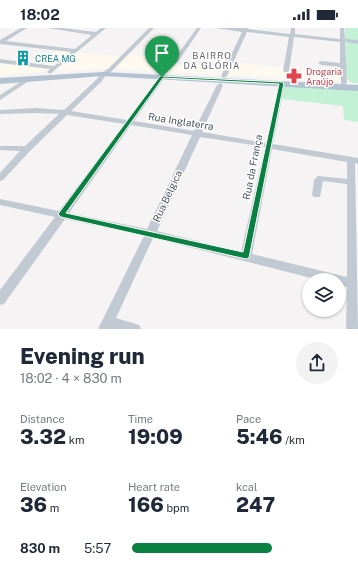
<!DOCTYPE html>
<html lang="en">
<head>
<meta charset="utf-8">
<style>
	:root { --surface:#fff; --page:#f2f2f3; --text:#1f2937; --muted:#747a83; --accent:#0b8043 }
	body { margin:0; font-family:"Public Sans",sans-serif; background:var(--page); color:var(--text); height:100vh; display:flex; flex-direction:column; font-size:15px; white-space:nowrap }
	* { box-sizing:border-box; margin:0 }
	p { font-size:13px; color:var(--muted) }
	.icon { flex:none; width:22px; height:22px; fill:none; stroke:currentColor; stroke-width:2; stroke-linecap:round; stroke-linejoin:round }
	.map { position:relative; height:301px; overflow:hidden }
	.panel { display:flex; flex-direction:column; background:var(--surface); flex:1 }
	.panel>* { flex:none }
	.controls { position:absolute; left:302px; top:245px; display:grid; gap:8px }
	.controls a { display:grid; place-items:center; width:44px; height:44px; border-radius:50%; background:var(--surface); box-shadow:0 1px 3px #0004; font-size:20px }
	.pin { position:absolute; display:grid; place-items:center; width:34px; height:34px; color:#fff; margin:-41px -17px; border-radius:50% 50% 50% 0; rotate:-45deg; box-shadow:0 0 4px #0007 }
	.pin .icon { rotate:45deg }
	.round { display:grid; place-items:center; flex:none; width:42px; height:42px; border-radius:21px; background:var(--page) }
	.head { display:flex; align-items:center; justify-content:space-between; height:68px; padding:0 20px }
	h1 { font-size:22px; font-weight:800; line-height:30px }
	.stats { display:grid; grid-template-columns:repeat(3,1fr); gap:6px; height:68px; padding:4px 20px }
	.stats div { display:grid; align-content:center }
	.stats b { font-size:20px; font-weight:800 }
	.stats small { font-size:11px; font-weight:400 }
	.stats p { font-size:11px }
	ul { padding:0 20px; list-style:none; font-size:13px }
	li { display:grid; grid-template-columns:64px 48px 1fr; align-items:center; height:30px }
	li i { height:10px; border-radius:5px; background:var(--accent) }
	.status { display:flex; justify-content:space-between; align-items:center; height:28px; padding:0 20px; background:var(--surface); direction:ltr }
	.status svg { height:11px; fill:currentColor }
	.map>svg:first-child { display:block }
</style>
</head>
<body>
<div class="status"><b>18:02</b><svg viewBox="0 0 49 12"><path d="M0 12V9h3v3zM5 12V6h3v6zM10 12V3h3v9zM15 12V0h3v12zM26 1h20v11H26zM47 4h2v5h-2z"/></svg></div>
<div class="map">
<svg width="358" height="301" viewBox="0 0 358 301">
	<rect width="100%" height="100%" fill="#f5f3f3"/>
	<path fill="#fdf9ef" d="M 61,20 L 79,22 L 77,24 L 125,29 L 128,26 L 177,32 L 175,36 L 229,40 L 232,34 L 340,46 L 342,54 L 113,41 L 50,43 L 0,48 L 0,32 L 36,36 Z"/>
	<path fill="#c3f1d5" d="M 345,0 L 358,0 L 358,55 L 352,55 L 346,49 Z
		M 285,57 L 358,62 L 358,94 L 344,92 L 343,78 L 282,71 Z"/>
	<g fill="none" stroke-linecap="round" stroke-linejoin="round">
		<path fill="#c1cad2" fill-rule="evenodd" d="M 21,0 L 27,0 L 6,13 L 75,21 L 92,7 L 48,0 L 62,0 L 96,4 L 101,0 L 106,0 L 50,46 L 47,44 L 50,41 L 0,35 L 0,31 L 54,38 L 71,24 L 0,16 L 0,12 Z
			M 149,0 L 154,0 L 112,43 L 106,47 L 102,53 L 71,83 L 127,92 L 160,48 L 162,47 L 165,49 L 134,93 L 194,103 L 217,57 L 220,55 L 223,57 L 202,104 L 266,115 L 279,55 L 284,54 L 285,55 L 273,116 L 358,130 L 358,136 L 355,135 L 358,301 L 346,301 L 347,259 L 339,257 L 339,252 L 319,252 L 153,210 L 116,290 L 139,297 L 141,301 L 98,301 L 144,208 L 65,191 L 4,276 L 0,277 L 0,262 L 55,189 L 0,177 L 0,171 L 59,183 L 124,96 L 67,87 L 30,123 L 3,152 L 0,153 L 0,145 L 20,123 L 0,122 L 0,118 L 25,118 L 59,86 L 36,85 L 0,86 L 0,82 L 36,80 L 64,82 L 97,51 L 101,45 L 108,41 ZM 131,97 L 192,107 L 147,201 L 69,185 ZM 200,109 L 265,119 L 241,224 L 157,203 ZM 272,121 L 347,134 L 347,151 L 318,148 L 314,152 L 312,167 L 314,169 L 320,169 L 323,153 L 347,156 L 347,249 L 252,226 Z
			M 197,0 L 201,0 L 177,35 L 173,35 L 172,34 Z
			M 216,0 L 248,0 L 248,1 L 290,6 L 291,0 L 295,0 L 295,6 L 340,11 L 340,0 L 344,0 L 345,11 L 358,12 L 358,16 L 345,14 L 347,55 L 344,57 L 341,55 L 340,39 L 321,37 L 318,35 L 321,33 L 340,35 L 340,14 L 294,9 L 289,43 L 286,45 L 283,43 L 289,9 L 247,4 L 227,48 L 224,50 L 221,48 L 242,4 Z
			M 30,48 L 35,49 L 0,72 L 0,67 Z"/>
		<path fill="#b3c2d1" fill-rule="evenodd" d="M 103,44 L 358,57 L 358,63 L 103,48 L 0,56 L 0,50 Z"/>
	</g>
	<path fill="#0b8043" stroke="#fff" fill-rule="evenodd" d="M 160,48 L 282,54 L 284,55 L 249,230 L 246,231 L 61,189 L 58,186 ZM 163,50 L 279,56 L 243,224 L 66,185 Z"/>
	<defs>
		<symbol id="building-bare" viewBox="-9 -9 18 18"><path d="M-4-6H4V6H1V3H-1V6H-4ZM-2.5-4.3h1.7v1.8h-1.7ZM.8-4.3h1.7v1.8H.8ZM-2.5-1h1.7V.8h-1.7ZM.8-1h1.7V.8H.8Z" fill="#0f9aa8" stroke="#fff" stroke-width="2.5" paint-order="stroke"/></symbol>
		<symbol id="pharmacy-bare" viewBox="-9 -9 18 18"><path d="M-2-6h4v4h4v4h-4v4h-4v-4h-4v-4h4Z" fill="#e0444e" stroke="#fff" stroke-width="2.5" paint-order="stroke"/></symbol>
	</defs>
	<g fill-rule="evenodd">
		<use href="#building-bare" x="12" y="19" width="22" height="22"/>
		<use href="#pharmacy-bare" x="283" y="37" width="22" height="22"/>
	</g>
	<g text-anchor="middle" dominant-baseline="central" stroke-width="3" stroke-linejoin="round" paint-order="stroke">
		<g font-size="9" letter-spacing="1" fill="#5f6368" stroke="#fff">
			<text x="212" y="27">BAIRRO<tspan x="212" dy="10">DA GLÓRIA</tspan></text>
		</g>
		<g font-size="9" fill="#0d838f" stroke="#fff" text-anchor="start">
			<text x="35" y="30">CREA MG</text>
		</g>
		<g font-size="9" fill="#be3a42" stroke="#fff" text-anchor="start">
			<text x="306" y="43">Drogaria<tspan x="306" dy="10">Araújo</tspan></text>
		</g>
		<g font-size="10" fill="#4a5661" stroke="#fff">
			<text transform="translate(181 93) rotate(9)">Rua Inglaterra</text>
			<text transform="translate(252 139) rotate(-79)">Rua da França</text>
			<text transform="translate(167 168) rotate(-65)">Rua Bélgica</text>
		</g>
	</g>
</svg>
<div class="controls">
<a><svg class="icon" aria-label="layers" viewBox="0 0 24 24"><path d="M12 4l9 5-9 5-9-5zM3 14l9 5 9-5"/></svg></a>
</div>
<div class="pin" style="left:162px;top:49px;background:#1e9e55"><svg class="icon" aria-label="arrive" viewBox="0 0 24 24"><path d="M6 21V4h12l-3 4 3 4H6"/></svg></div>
</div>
<section class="panel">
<div class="head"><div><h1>Evening run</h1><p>18:02 · 4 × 830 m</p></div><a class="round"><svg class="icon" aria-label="share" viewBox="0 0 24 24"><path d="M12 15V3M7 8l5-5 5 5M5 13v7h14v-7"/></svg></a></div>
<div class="stats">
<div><p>Distance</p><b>3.32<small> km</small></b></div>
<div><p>Time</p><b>19:09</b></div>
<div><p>Pace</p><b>5:46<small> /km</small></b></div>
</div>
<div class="stats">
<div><p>Elevation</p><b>36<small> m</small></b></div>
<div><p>Heart rate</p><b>166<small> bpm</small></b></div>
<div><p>kcal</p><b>247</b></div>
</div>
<ul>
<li><b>830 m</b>5:57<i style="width:68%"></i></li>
</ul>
</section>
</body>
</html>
